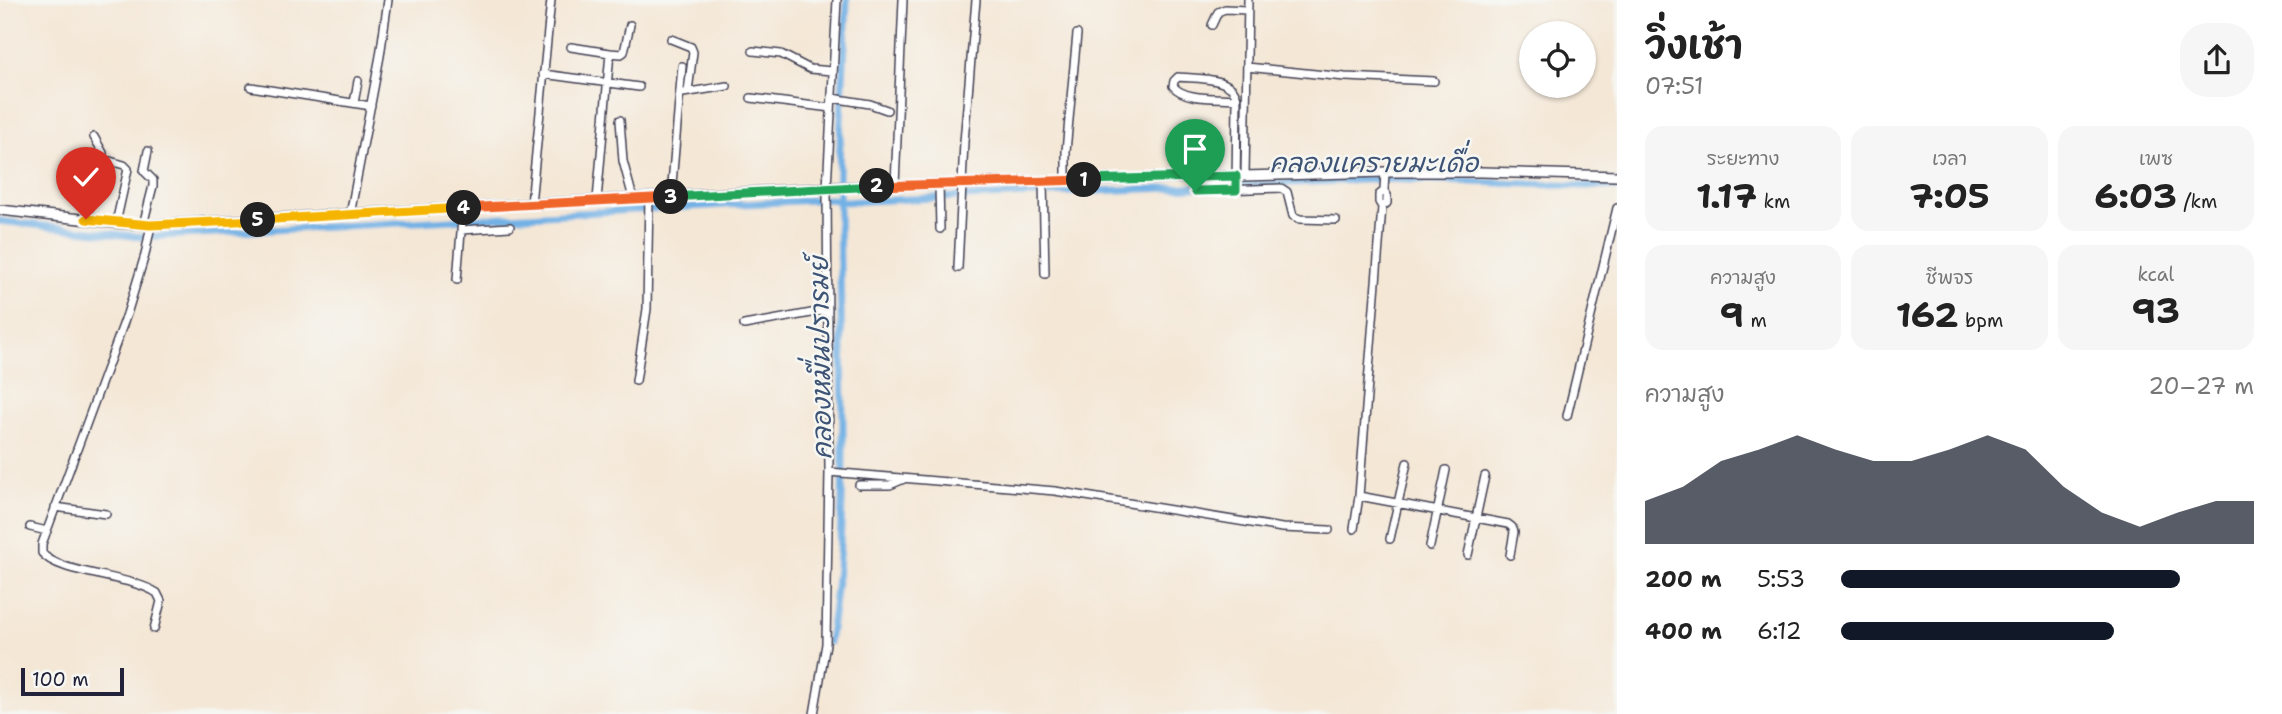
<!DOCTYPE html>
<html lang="th">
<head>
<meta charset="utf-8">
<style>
	:root { --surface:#fff; --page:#f6f6f6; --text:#222; --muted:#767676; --accent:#111827 }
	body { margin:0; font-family:"Shantell Sans","Playpen Sans Thai",sans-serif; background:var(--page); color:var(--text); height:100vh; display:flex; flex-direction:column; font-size:26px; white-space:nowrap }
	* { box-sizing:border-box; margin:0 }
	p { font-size:23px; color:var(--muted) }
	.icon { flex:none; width:38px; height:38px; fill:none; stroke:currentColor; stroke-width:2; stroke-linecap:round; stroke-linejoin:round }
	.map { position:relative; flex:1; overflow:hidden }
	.drawer { display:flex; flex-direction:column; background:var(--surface); width:665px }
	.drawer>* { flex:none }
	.controls { position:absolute; left:1519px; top:21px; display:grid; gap:14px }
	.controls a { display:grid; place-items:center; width:77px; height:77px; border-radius:50%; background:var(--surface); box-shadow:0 2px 5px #0004; font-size:35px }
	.scale { position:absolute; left:21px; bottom:18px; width:103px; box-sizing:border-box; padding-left:7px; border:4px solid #22223b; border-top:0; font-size:19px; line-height:24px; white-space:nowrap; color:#22223b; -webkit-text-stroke:5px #f6f6f2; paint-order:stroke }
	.pin { position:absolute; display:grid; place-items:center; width:60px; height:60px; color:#fff; margin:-72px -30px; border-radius:50% 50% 50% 0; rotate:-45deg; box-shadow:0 0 7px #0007 }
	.pin .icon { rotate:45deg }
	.km { position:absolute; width:35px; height:35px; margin:-18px; border-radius:50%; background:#222; color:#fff; font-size:19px; line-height:35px; text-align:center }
	.round { display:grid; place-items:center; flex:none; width:74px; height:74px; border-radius:28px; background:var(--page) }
	.summary { display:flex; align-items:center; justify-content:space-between; height:119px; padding:0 28px }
	h1 { font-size:38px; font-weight:700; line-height:52px }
	.metrics { display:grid; grid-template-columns:repeat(3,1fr); gap:10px; height:119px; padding:7px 28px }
	.metrics div { display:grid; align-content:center; border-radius:18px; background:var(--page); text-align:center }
	.metrics b { font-size:35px; font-weight:700 }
	.metrics small { font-size:19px; font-weight:400 }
	.metrics p { font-size:19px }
	.chart { height:196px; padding:14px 28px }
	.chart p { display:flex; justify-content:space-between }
	.chart svg { width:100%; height:126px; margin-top:7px; fill:var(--accent); opacity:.7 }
	ul { padding:0 28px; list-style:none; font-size:23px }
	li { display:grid; grid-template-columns:112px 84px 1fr; align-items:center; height:52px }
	li i { height:18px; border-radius:9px; background:var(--accent) }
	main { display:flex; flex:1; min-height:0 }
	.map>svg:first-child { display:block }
</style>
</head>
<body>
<main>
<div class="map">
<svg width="1617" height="714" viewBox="0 0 1617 714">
	<rect width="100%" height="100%" fill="#f6f6f2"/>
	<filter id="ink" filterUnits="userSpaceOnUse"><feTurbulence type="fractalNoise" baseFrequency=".0143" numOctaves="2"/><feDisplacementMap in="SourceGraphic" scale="14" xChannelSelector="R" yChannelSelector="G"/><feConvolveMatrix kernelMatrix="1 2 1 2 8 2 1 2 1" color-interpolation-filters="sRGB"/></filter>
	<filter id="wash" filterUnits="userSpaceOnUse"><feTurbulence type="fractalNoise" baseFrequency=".00686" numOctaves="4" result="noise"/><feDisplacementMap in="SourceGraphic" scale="28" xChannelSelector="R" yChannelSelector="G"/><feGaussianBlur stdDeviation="1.57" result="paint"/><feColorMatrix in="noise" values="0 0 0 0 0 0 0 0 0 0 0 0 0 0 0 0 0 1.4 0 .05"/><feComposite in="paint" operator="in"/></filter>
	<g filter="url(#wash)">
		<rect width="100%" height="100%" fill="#f4e7d6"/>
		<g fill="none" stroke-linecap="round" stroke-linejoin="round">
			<path stroke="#72b1e5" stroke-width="7" d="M 0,221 L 142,237 L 832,199 L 840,202 L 1382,179 L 1617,187
				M 829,642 C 854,489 838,330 839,175 C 840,117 845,58 847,0"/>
		</g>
	</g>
	<g filter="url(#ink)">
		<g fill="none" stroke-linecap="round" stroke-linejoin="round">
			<path stroke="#cac0b7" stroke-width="7" stroke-dasharray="7 3.5" stroke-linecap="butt" d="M 95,186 L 100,171"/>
			<defs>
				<path id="minor" d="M 1212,25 L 1218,12 L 1225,9 L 1247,10
					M 671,39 L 691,47 L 693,52 L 688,91
					M 571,47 L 610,53
					M 753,51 L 781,54 L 810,69 L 832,71
					M 1247,67 L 1345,77 L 1434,81
					M 543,74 L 639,87
					M 251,87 L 371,106
					M 683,93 L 727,86
					M 751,98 L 831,108
					M 832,98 L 870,104 L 887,110
					M 354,103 L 358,81
					M 620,120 L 623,161 L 633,198
					M 94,137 L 103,153 L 100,171
					M 110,161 L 124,165 L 128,169 L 116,223
					M 1245,175 L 1248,0
					M 1066,180 L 1066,151 L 1077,34
					M 1043,181 L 1045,274
					M 939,184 L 940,229
					M 895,185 L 903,0
					M 1236,190 L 1237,99 C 1233,76 1197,79 1178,77 L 1174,81 L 1173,86 C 1185,101 1218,97 1237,99
					M 1195,191 L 1281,188 L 1287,192 L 1293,216 L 1300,219 L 1336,220
					M 671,196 L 682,66
					M 597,200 L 610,53 L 621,54 L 624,52 L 630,25
					M 531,204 L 551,0
					M 1382,207 L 1379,202 L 1379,195 L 1384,191
					M 350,215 L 380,56 L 388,0
					M 86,219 L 95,186
					M 143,225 L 153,186 L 153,180 L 144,171 L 148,151
					M 151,225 L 145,255 L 127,314 L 42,544 L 42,553 C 58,574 130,575 157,593 L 161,601 L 154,629
					M 461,230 L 510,227
					M 958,268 L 964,142 L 976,0
					M 457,280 L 463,208
					M 744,325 L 828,310
					M 636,381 L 647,309 L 649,197
					M 1567,416 L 1617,208
					M 829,472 L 1055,491 L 1282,528 L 1329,530
					M 859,485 L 890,485 L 904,479
					M 1359,496 L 1508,524 L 1512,527 L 1514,532 L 1510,555
					M 55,507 L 106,514
					M 30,527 L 47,531
					M 1354,529 L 1359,496 L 1382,207 L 1387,203 L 1387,195 L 1384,191 L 1385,172
					M 1390,539 L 1407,463
					M 1430,546 L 1446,470
					M 1468,555 L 1485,476
					M 814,714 L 826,644 L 829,472 L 827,188 L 837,0"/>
				<path id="tertiary" d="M 0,210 L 116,223 L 151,225 L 842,187 L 1385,172 L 1482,172 L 1617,176"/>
			</defs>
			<use href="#minor" stroke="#424052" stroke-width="10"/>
			<use href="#tertiary" stroke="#424052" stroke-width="12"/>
			<use href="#minor" stroke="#fff" stroke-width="7"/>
			<use href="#tertiary" stroke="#fff" stroke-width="9"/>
		</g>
	</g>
	<g fill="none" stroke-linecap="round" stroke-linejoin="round" filter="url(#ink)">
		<defs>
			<path id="split-1" d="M 1084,180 L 1236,176 L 1236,190 L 1195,191"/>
			<path id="split-2" d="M 877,186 L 1084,180"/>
			<path id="split-3" d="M 671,197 L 877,186"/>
			<path id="split-4" d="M 464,208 L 671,197"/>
			<path id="split-5" d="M 258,220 L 464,208"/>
			<path id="split-6" d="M 86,219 L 150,225 L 258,220"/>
		</defs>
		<use href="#split-1" stroke="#fff" stroke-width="14"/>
		<use href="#split-2" stroke="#fff" stroke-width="14"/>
		<use href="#split-3" stroke="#fff" stroke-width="14"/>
		<use href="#split-4" stroke="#fff" stroke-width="14"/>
		<use href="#split-5" stroke="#fff" stroke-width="14"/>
		<use href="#split-6" stroke="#fff" stroke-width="14"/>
		<use href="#split-1" stroke="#22a559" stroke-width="9"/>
		<use href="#split-2" stroke="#f0652b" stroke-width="9"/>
		<use href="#split-3" stroke="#22a559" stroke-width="9"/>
		<use href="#split-4" stroke="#f0652b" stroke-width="9"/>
		<use href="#split-5" stroke="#f5b400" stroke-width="9"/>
		<use href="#split-6" stroke="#f5b400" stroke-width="9"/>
	</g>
	<g text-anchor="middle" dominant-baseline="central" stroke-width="5" stroke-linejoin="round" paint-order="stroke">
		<g font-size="26" font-style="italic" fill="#3e5476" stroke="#f6f6f2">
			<text x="1374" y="162">คลองแครายมะเดื่อ</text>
			<text transform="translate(820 358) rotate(-91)">คลองหมื่นปรารมย์</text>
		</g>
	</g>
</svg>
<div class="controls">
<a><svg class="icon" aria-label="locate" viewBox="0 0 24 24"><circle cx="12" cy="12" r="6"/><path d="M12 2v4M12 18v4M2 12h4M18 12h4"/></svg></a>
</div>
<div class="scale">100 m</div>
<div class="pin" style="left:1195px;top:191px;background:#1e9e55"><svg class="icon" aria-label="arrive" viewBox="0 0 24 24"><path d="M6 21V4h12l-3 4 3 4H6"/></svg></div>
<div class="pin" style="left:86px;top:219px;background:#d93025"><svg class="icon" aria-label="check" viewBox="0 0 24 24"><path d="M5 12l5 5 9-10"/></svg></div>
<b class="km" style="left:1084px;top:180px">1</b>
<b class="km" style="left:877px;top:186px">2</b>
<b class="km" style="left:671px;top:197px">3</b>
<b class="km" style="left:464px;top:208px">4</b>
<b class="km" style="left:258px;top:220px">5</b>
</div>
<section class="drawer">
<div class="summary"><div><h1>วิ่งเช้า</h1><p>07:51</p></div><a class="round"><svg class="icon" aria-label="share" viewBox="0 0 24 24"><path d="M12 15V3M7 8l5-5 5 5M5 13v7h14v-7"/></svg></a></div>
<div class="metrics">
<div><p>ระยะทาง</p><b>1.17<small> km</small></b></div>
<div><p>เวลา</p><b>7:05</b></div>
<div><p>เพซ</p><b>6:03<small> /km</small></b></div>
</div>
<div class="metrics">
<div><p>ความสูง</p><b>9<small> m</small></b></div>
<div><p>ชีพจร</p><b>162<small> bpm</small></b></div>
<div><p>kcal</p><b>93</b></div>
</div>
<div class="chart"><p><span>ความสูง</span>20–27 m</p>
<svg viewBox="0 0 160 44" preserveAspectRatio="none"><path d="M0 44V29L10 24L20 15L30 11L40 6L50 11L60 15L70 15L80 11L90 6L100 11L110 24L120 33L130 38L140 33L150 29L160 29V44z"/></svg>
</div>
<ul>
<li><b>200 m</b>5:53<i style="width:82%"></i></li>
<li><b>400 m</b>6:12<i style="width:66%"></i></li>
</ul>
</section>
</main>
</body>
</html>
